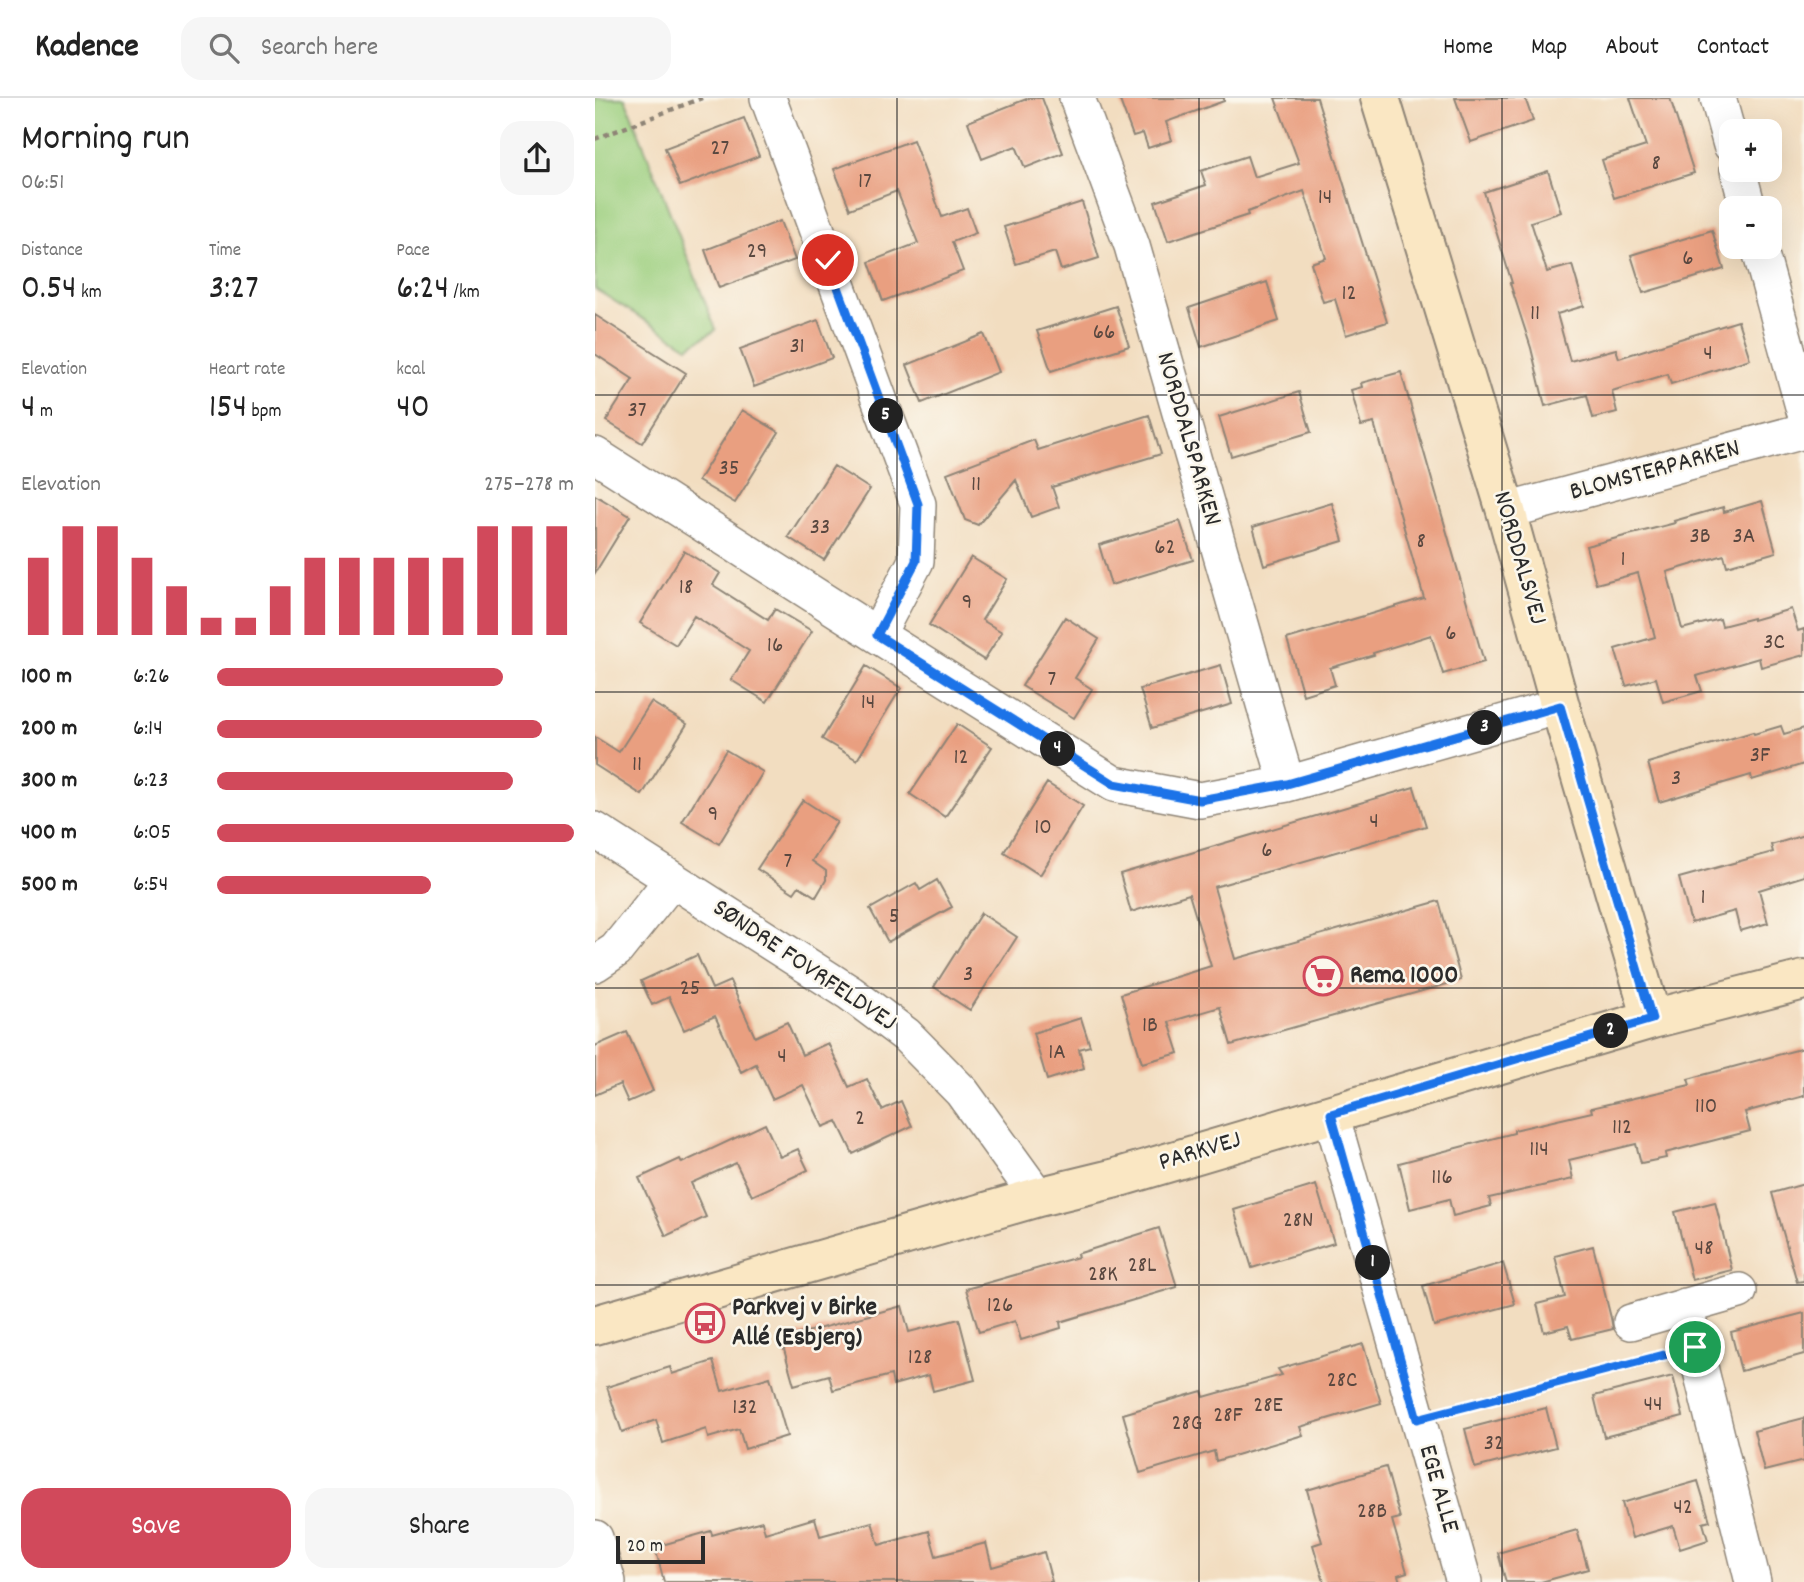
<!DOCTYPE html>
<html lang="en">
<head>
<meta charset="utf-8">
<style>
	:root { --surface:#fff; --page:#f6f6f6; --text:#222; --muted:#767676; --line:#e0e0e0; --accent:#d1495b }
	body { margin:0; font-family:Dekko,sans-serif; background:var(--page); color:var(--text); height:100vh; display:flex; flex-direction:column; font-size:26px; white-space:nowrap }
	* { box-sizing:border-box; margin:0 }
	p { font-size:23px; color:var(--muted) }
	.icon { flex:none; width:38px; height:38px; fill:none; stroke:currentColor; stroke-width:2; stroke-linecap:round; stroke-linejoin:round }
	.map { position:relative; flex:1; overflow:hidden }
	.side { display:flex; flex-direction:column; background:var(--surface); width:595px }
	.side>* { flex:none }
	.tools { position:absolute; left:1124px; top:21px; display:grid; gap:14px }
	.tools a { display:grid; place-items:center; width:63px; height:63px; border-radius:14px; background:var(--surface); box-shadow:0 7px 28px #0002; font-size:35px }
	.scale { position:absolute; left:21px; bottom:18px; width:89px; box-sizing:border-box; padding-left:7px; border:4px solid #2b2b2b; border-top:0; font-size:19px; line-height:24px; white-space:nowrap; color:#2b2b2b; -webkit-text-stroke:5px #fbf7ec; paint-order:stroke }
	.pin { position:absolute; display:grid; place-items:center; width:60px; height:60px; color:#fff; margin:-30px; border:4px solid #fff; border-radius:50%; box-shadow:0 2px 7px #0007 }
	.km { position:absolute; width:35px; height:35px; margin:-18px; border-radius:50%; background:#222; color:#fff; font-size:19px; line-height:35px; text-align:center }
	.round { display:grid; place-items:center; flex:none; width:74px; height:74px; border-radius:21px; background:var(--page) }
	.headline { display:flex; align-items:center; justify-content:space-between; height:119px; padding:0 21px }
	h1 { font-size:38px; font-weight:600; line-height:52px }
	.metrics { display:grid; grid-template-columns:repeat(3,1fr); gap:10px; height:119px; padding:7px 21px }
	.metrics div { display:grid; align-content:center }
	.metrics b { font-size:35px; font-weight:600 }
	.metrics small { font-size:19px; font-weight:400 }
	.metrics p { font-size:19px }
	.chart { height:196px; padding:14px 21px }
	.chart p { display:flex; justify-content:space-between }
	.chart svg { width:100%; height:126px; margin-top:7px; stroke:var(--accent); stroke-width:6 }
	.primary-button { display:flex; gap:14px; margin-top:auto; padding:14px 21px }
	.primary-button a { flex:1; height:80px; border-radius:21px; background:var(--accent); color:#fff; font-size:28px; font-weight:600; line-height:80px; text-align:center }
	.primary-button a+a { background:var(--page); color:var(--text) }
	ul { padding:0 21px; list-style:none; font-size:23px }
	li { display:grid; grid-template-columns:112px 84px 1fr; align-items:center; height:52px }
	li i { height:18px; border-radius:9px; background:var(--accent) }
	header { display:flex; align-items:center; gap:42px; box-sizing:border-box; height:98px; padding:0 35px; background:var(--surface); border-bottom:2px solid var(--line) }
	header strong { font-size:33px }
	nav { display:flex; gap:38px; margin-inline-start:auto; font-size:24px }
	.search { width:490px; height:63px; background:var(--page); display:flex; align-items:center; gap:18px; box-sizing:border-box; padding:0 24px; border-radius:21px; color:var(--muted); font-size:26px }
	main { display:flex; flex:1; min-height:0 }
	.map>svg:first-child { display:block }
</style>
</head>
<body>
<header>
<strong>Kadence</strong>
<div class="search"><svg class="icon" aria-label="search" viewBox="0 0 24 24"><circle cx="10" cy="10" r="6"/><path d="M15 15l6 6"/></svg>Search here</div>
<nav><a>Home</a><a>Map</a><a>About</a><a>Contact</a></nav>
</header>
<main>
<section class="side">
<div class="headline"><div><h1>Morning run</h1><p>06:51</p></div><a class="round"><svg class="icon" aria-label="share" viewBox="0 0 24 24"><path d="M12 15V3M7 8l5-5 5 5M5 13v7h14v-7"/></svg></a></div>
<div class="metrics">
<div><p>Distance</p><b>0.54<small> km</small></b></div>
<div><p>Time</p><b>3:27</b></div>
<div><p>Pace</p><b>6:24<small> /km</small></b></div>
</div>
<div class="metrics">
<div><p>Elevation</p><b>4<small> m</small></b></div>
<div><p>Heart rate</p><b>154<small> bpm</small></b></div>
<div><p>kcal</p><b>40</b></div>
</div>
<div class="chart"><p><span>Elevation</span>275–278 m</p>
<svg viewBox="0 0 160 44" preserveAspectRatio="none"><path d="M5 44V17M15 44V6M25 44V6M35 44V17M45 44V27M55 44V38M65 44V38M75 44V27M85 44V17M95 44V17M105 44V17M115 44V17M125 44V17M135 44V6M145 44V6M155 44V6"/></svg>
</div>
<ul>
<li><b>100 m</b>6:26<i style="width:80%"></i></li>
<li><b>200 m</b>6:14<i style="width:91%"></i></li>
<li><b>300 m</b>6:23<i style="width:83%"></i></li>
<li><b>400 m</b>6:05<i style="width:100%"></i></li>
<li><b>500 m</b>6:54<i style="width:60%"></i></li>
</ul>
<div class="primary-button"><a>Save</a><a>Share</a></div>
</section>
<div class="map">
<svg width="1209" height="1484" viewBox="0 0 1209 1484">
	<rect width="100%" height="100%" fill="#fbf7ec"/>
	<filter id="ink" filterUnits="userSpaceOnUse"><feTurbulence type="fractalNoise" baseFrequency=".0143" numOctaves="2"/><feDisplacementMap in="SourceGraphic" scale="14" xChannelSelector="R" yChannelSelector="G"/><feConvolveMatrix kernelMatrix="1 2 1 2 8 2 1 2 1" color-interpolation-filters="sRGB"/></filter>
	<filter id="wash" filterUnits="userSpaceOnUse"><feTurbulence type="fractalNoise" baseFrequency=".00686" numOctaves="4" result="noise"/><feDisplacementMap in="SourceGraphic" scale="28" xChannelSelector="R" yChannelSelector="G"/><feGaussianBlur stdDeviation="1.57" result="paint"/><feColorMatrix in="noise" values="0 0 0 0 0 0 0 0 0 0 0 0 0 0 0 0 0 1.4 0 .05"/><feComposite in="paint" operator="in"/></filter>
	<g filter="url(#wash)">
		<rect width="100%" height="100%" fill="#f2ddc0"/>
		<path fill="#9ccf7f" stroke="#647d55" stroke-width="2" d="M 0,0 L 30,0 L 121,232 L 93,249 L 0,191 Z"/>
		<g id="blocks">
			<path fill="#e99f80" d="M 434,0 L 447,0 L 468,55 L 430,70 L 421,48 L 387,61 L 373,24 Z
				M 524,0 L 629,0 L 629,3 L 571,24 L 577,42 L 553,50 L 548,35 L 538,38 Z
				M 680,0 L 722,0 L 792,224 L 751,237 L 740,201 L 728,204 L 716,165 L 731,160 L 709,93 L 652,114 L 653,117 L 573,143 L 560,104 L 611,87 L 606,73 L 652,58 L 659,79 L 704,65 Z
				M 860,0 L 930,0 L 938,23 L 876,44 Z
				M 1035,0 L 1075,0 L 1099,75 L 1019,100 L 1007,62 L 1051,48 Z
				M 149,20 L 164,58 L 85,88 L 70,50 Z
				M 318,42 L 347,119 L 372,110 L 381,135 L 357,144 L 368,173 L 288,203 L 274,164 L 323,145 L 302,93 L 255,111 L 239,71 Z
				M 953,73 L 966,114 L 936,124 L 952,174 L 977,167 L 989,208 L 962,216 L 975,263 L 1021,251 L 1024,260 L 1143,223 L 1155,261 L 1076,286 L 1073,276 L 1017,293 L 1022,314 L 998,320 L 992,297 L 950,308 L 936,250 L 915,185 L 917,185 L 889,94 Z
				M 487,104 L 504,160 L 466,172 L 460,154 L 421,166 L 409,129 Z
				M 185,123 L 200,162 L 124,190 L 110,152 Z
				M 1117,132 L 1129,171 L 1048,195 L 1036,157 Z
				M 672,184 L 684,223 L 606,249 L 594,210 Z
				M 521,208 L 534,248 L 456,273 L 442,233 Z
				M 0,217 L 91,275 L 47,345 L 11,323 L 38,281 L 0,256 Z
				M 223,222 L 237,260 L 159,289 L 145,251 Z
				M 389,236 L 404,274 L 327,305 L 312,267 Z
				M 806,274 L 889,564 L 848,576 L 836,537 L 778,555 L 779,557 L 735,570 L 740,587 L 708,597 L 692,541 L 829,500 L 779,325 L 766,328 L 756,292 L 767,289 L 766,285 Z
				M 704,294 L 716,334 L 636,358 L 624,319 Z
				M 147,312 L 184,334 L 140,405 L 103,383 Z
				M 554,317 L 566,356 L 457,389 L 464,409 L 436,419 L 421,382 L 383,427 L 370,422 L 352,375 L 439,342 L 443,352 Z
				M 239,368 L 275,391 L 229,462 L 193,439 Z
				M 0,397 L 35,418 L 0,475 Z
				M 1167,403 L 1181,454 L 1132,468 L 1129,457 L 1072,474 L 1087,531 L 1125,521 L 1127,528 L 1158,520 L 1158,522 L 1196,511 L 1203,533 L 1209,531 L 1209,557 L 1166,569 L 1164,560 L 1102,578 L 1107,593 L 1068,604 L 1061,580 L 1031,588 L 1020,551 L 1060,539 L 1043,475 L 1001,486 L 991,448 L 1080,425 L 1079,423 L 1128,409 L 1129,414 Z
				M 737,405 L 748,443 L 669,467 L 658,429 Z
				M 585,423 L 598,462 L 516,487 L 504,447 Z
				M 89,453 L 125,475 L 118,487 L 173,522 L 180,511 L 217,533 L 172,604 L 136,582 L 154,553 L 99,518 L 81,547 L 45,525 Z
				M 376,459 L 412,481 L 387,522 L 407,534 L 389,562 L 334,527 Z
				M 470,519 L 504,541 L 480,580 L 497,591 L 479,620 L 427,588 Z
				M 626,567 L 637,606 L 557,630 L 545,591 Z
				M 271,568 L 306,590 L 262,662 L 227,641 Z
				M 56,604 L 92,626 L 47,697 L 0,667 L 0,639 L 24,654 Z
				M 362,626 L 397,649 L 350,719 L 315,696 Z
				M 1186,628 L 1189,636 L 1209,630 L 1209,666 L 1157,682 L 1156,677 L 1064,704 L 1053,665 L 1158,634 L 1159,636 Z
				M 131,652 L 168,674 L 124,746 L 87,724 Z
				M 452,685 L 488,708 L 445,777 L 409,754 Z
				M 819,689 L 831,728 L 619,789 L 640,861 L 844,803 L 866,882 L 636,947 L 625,909 L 574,924 L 584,955 L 547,965 L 526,896 L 616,868 L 594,796 L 536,814 L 525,776 Z
				M 208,702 L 242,724 L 217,763 L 231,773 L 231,782 L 221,799 L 204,788 L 199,795 L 162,771 Z
				M 1209,737 L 1209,778 L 1164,792 L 1173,825 L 1145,833 L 1140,813 L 1096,825 L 1084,780 L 1178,754 L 1176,747 Z
				M 342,782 L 357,809 L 293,844 L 275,811 L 321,785 L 325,792 Z
				M 386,815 L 422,839 L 375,912 L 339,889 Z
				M 102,857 L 117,891 L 135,883 L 160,939 L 192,924 L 207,957 L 233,945 L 254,989 L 272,981 L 287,1012 L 306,1003 L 317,1028 L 258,1056 L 242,1023 L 228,1029 L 208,987 L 177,1001 L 161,966 L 146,974 L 120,918 L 89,932 L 74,899 L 57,907 L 46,883 Z
				M 486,920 L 495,948 L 484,951 L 489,970 L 452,982 L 438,935 Z
				M 32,934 L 58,993 L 33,1004 L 25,986 L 0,997 L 0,948 Z
				M 1209,950 L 1209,998 L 1150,1014 L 1155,1033 L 1070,1055 L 1071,1060 L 1046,1065 L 1041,1046 L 974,1062 L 978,1081 L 894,1100 L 896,1108 L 858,1118 L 854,1101 L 815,1111 L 804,1065 L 919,1035 L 919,1032 L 997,1014 L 996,1010 L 1095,987 L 1093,981 Z
				M 170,1026 L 185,1059 L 203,1051 L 213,1072 L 157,1098 L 141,1065 L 96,1085 L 111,1119 L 71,1138 L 44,1080 L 85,1061 L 87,1065 Z
				M 1209,1086 L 1209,1183 L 1202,1184 L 1177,1095 Z
				M 721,1087 L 739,1145 L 657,1170 L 639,1112 Z
				M 1120,1104 L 1137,1172 L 1097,1182 L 1080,1114 Z
				M 564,1130 L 582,1189 L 465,1224 L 466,1230 L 426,1242 L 420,1223 L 384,1234 L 371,1191 L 483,1159 L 482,1156 Z
				M 998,1148 L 1016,1220 L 1018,1231 L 977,1241 L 973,1228 L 949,1234 L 942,1206 L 970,1199 L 960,1158 Z
				M 908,1165 L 920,1206 L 839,1228 L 828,1188 Z
				M 307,1208 L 314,1234 L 364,1221 L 380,1282 L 338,1293 L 334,1277 L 298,1287 L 296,1277 L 238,1292 L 234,1277 L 199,1287 L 186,1241 Z
				M 1209,1215 L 1209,1256 L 1146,1273 L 1136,1234 Z
				M 768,1246 L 786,1305 L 705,1329 L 708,1337 L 621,1363 L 619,1353 L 545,1375 L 528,1316 L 607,1293 L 609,1299 L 687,1277 L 683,1271 Z
				M 118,1263 L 127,1293 L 175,1279 L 192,1338 L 150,1351 L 144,1331 L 113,1340 L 111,1331 L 68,1345 L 61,1322 L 27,1334 L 12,1289 L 75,1269 L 77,1276 Z
				M 1078,1278 L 1088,1318 L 1009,1339 L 999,1298 Z
				M 951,1310 L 961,1349 L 880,1370 L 870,1331 Z
				M 1209,1320 L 1209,1363 L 1169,1373 L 1159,1333 Z
				M 791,1369 L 805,1420 L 797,1422 L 812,1474 L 803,1477 L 805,1484 L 729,1484 L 718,1447 L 727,1444 L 712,1392 Z
				M 1103,1383 L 1115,1423 L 1108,1425 L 1113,1442 L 1085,1451 L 1078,1428 L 1037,1440 L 1027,1405 Z
				M 220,1420 L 225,1438 L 277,1424 L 284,1447 L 334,1433 L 341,1458 L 391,1445 L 397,1469 L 449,1454 L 457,1484 L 69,1484 L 60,1449 L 116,1433 L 117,1437 L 167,1423 L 170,1435 Z
				M 982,1432 L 993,1471 L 946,1484 L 911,1484 L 903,1455 Z"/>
		</g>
	</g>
	<g filter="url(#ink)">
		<use href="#blocks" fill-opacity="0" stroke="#8e8476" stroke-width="2"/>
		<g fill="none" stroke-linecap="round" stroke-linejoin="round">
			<defs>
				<path id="street" d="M 173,0 L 323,406 L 321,463 L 282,537
					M 482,0 L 537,148 L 692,686
					M 1123,0 L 1136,47
					M 1143,72 L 1153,110
					M 1164,149 L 1209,312
					M 0,357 L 282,537 L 519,686 L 605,702 L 692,686 L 965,608
					M 911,413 L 1209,333
					M 0,732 L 255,895 L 311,937 L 367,994 L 443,1099
					M 0,866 L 21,852 L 77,782
					M 736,1016 L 869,1484
					M 1090,1208 L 1158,1484
					M 1036,1224 L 1144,1193
					M 0,1440 L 13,1484"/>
				<path id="secondary" d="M 785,0 L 911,413 L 965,608 L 1057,921
					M 0,1227 L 443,1099 L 521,1080 L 1057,921 L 1209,882"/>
			</defs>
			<use href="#street" stroke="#8e8476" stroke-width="38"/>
			<use href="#secondary" stroke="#8e8476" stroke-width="42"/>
			<path stroke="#8e8476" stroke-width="4.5" stroke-dasharray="5 5" stroke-linecap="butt" d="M 0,41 L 107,0
				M 854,1313 L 1069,1257"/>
			<use href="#street" stroke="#fff" stroke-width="35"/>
			<use href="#secondary" stroke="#fae7c3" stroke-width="38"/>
		</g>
	</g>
	<g fill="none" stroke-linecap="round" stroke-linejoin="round" filter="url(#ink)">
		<defs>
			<path id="route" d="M 233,162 L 323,406 L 321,463 L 282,537 L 519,686 L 605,702 L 692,686 L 965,608 L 1057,921 L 736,1016 L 822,1321 L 1100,1249"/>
		</defs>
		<use href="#route" stroke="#fff" stroke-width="14"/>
		<use href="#route" stroke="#1a73e8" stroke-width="9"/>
	</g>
	<path fill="none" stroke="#2b2b2b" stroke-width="2" stroke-opacity="0.55" d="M 302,0 L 302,1484M 604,0 L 604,1484M 907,0 L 907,1484M 0,297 L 1209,297M 0,594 L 1209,594M 0,890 L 1209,890M 0,1187 L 1209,1187"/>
	<defs>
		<symbol id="supermarket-ring" viewBox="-11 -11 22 22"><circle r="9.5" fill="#fbf7ec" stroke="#d1495b" stroke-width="1.5"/><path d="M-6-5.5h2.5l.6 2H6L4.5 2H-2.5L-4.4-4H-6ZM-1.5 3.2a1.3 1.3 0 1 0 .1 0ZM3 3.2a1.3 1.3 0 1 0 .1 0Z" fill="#d1495b"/></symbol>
		<symbol id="bus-ring" viewBox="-11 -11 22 22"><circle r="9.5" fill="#fbf7ec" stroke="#d1495b" stroke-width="1.5"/><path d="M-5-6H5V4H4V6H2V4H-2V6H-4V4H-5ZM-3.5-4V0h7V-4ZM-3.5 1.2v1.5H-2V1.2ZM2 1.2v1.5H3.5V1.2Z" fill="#d1495b"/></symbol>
	</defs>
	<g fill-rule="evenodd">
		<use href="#supermarket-ring" x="706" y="856" width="44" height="44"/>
		<use href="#bus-ring" x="88" y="1203" width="44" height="44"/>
	</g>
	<g text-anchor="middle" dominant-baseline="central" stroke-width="5" stroke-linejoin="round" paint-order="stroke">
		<g font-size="23" fill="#5a4840">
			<text x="125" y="51">27</text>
			<text x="1061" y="66">8</text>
			<text x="270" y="84">17</text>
			<text x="730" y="100">14</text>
			<text x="162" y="154">29</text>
			<text x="1093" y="161">6</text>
			<text x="754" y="196">12</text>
			<text x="940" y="216">11</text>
			<text x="509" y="235">66</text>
			<text x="202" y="249">31</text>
			<text x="1113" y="256">4</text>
			<text x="42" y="313">37</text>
			<text x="134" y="371">35</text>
			<text x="381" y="387">11</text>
			<text x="225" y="430">33</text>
			<text x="1105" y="439">3B</text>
			<text x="1149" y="439">3A</text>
			<text x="826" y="444">8</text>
			<text x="570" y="450">62</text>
			<text x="1028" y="462">1</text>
			<text x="91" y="490">18</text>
			<text x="372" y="505">9</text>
			<text x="856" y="536">6</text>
			<text x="1179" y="545">3C</text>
			<text x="180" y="548">16</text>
			<text x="457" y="582">7</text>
			<text x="273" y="605">14</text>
			<text x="1165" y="658">3F</text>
			<text x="366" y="660">12</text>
			<text x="42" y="667">11</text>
			<text x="1081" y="681">3</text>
			<text x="118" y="717">9</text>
			<text x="779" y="724">4</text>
			<text x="448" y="730">10</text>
			<text x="672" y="753">6</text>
			<text x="193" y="764">7</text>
			<text x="1108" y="800">1</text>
			<text x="299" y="819">5</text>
			<text x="373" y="877">3</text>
			<text x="95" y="891">25</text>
			<text x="555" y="928">1B</text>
			<text x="462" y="955">1A</text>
			<text x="187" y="959">4</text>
			<text x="1111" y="1009">110</text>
			<text x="265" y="1021">2</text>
			<text x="1027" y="1030">112</text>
			<text x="944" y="1052">114</text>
			<text x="847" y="1080">116</text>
			<text x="703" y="1123">28N</text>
			<text x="1109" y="1151">48</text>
			<text x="547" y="1168">28L</text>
			<text x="508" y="1177">28K</text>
			<text x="405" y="1208">126</text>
			<text x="325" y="1260">128</text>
			<text x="747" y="1283">28C</text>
			<text x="1058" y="1307">44</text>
			<text x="673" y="1308">28E</text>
			<text x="150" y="1310">132</text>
			<text x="633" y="1318">28F</text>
			<text x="592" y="1326">28G</text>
			<text x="899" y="1346">32</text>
			<text x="1088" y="1410">42</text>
			<text x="777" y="1414">28B</text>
		</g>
		<g font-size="26" fill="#2b2b2b" stroke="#fbf7ec">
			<text transform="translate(593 341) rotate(74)">NORDDALSPARKEN</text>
			<text transform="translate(1060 373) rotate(-15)">BLOMSTERPARKEN</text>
			<text transform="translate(924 460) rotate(74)">NORDDALSVEJ</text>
			<text transform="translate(209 868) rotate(34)">SØNDRE FOVRFELDVEJ</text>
			<text transform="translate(605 1054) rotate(-17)">PARKVEJ</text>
			<text transform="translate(843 1391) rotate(74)">EGE ALLE</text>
		</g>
		<g font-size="26" font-weight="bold" fill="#2b2b2b" stroke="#fbf7ec" text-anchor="start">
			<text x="755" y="878">Rema 1000</text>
			<text x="137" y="1210">Parkvej v Birke<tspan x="137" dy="30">Allé (Esbjerg)</tspan></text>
		</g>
	</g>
</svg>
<div class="tools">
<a>+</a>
<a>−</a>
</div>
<div class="scale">20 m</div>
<div class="pin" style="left:1100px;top:1249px;background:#1e9e55"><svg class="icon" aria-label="arrive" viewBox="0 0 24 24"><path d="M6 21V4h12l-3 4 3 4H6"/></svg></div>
<div class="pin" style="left:233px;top:162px;background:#d93025"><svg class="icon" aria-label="check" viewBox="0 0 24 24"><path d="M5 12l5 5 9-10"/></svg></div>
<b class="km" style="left:778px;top:1165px">1</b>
<b class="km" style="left:1016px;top:933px">2</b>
<b class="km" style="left:890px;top:630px">3</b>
<b class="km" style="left:463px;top:651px">4</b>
<b class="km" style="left:291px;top:318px">5</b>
</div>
</main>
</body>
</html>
